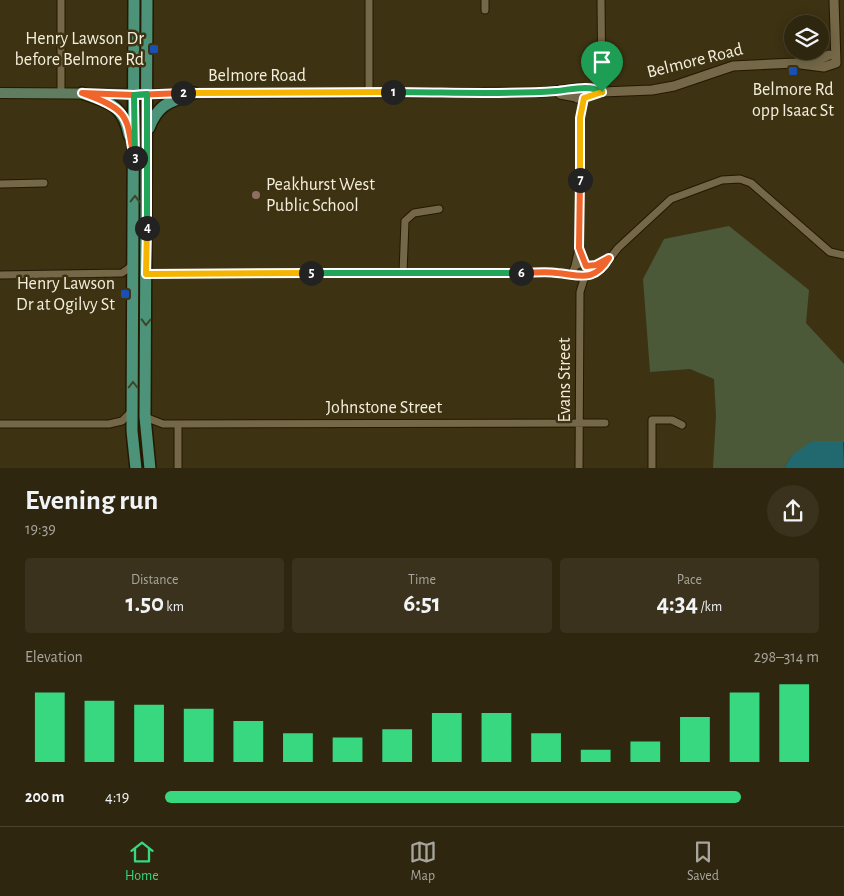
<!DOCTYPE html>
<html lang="en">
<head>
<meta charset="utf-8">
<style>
	:root { --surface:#2e260e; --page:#3a321c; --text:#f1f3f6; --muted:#a7a59e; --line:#49432e; --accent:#37d880 }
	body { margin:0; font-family:"Alegreya Sans",sans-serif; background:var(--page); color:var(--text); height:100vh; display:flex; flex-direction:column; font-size:19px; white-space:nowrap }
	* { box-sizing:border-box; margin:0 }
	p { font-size:16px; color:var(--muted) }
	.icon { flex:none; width:28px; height:28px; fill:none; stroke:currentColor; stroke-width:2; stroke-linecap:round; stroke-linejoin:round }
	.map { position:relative; height:468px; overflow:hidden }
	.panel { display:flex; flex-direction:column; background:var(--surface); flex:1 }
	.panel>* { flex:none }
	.fabs { position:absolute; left:784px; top:15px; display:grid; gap:10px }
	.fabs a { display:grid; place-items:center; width:45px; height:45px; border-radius:50%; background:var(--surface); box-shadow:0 2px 12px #0003,0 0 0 1px var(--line); font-size:25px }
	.pin { position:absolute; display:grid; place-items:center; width:42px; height:42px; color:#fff; margin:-51px -21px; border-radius:50% 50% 50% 0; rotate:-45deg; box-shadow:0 0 5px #0007 }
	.pin .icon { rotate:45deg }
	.km { position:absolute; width:25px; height:25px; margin:-12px; border-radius:50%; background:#222; color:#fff; font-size:14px; line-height:25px; text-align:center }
	.round { display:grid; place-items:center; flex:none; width:52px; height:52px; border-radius:26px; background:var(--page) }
	.overview { display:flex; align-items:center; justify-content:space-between; height:85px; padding:0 25px }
	h1 { font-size:28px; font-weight:700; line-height:38px }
	.metrics { display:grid; grid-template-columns:repeat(3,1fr); gap:8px; height:85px; padding:5px 25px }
	.metrics div { display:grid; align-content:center; border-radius:5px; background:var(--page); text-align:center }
	.metrics b { font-size:25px; font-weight:700 }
	.metrics small { font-size:14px; font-weight:400 }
	.metrics p { font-size:14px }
	.chart { height:140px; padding:10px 25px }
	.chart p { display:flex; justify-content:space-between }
	.chart svg { width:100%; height:90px; margin-top:5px; stroke:var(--accent); stroke-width:6 }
	ul { padding:0 25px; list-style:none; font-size:16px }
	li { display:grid; grid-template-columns:80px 60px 1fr; align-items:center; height:38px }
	li i { height:12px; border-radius:6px; background:var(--accent) }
	.tab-bar { display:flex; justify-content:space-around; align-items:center; height:70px; border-top:1px solid var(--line); background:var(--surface); font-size:14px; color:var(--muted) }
	.tab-bar a { display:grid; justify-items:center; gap:2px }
	.tab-bar .active { color:var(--accent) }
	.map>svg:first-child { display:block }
</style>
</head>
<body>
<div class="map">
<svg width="844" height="469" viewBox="0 0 844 469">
	<rect width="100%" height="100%" fill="#3d3212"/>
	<path fill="#4b5939" d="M 729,226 L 809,290 L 806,323 L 844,364 L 844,442 L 792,455 L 784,468 L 713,468 L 716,416 L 714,379 L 690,369 L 650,372 L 643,279 L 664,239 Z"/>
	<path fill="#22686f" d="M 812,441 L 843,441 L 844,468 L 784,468 L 792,455 Z"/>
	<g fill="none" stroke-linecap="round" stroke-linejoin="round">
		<defs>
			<path id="minor" d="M 61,0 L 61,93
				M 369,0 L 369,92
				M 485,0 L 485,10
				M 601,0 L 602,92
				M 0,184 L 44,183
				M 575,266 L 579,248 L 580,118 L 584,97
				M 586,266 L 596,265 L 609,259
				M 403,273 L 405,221 L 414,213 L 439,209
				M 146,274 L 557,273 L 579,277 L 586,274 L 586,266 L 581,263 L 575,266 L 573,271 L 575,275
				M 0,275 L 122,273 L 133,265
				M 585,275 L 601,270 L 618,248 L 671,199 L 722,180 L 740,179 L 751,183 L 830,252 L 844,255
				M 145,417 L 163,424 L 605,423
				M 0,424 L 109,424 L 122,421 L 132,411
				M 178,469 L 178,424
				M 579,469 L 580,292 L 585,276
				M 652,469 L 652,420 L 672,420 L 682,425"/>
			<path id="tertiary" d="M 801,64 L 824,67 L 836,63 L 834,0
				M 575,92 L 577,98 L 583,98 L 586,93 L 583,88
				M 147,94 L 545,92 L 579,88 L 602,92 L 652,90 L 674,86 L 733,66 L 796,63 L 822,58 L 829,55
				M 560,94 L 576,97"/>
			<path id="secondary" d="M 0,93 L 147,94"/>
			<path id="primary" d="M 134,0 L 132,431 L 136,469
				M 147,0 L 145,417 L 150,469
				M 82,93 C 109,103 123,104 129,135
				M 149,128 C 159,102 171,102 194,93"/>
		</defs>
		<use href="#minor" stroke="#241900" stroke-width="9"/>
		<use href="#tertiary" stroke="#241900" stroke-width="11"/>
		<use href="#secondary" stroke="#241900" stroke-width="12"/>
		<use href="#primary" stroke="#241900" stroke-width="14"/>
		<use href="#minor" stroke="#756848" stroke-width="7"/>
		<use href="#tertiary" stroke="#756848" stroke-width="9"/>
		<use href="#secondary" stroke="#607d60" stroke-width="10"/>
		<use href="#primary" stroke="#4c9379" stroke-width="11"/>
	</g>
	<defs><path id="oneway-chevron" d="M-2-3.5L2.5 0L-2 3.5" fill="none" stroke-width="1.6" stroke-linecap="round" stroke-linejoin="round" transform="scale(1.25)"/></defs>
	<g stroke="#404527">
		<use href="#oneway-chevron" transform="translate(135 199) rotate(-89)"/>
		<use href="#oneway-chevron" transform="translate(146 322) rotate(91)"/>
		<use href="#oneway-chevron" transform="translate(133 385) rotate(-90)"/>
	</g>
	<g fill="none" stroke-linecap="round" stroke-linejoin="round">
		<defs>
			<path id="split-1" d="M 393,92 C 447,92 502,95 556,91 C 570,90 589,84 602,92"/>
			<path id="split-2" d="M 183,93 L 393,92"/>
			<path id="split-3" d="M 135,158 L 135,166 C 126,117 133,111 82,93 L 134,95 L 183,93"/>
			<path id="split-4" d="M 135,158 L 134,95 L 147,94 L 147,228"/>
			<path id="split-5" d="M 147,228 L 146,274 L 311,273"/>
			<path id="split-6" d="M 311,273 L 521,273"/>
			<path id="split-7" d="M 521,273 C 533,273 545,271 557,273 C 580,275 594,283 609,258 L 596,265 L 586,266 L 579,248 L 580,180"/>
			<path id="split-8" d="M 580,180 L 580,118 L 584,98 L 602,92"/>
		</defs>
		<use href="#split-1" stroke="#fff" stroke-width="10"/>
		<use href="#split-2" stroke="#fff" stroke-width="10"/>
		<use href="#split-3" stroke="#fff" stroke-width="10"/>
		<use href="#split-4" stroke="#fff" stroke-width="10"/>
		<use href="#split-5" stroke="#fff" stroke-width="10"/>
		<use href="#split-6" stroke="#fff" stroke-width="10"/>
		<use href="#split-7" stroke="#fff" stroke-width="10"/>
		<use href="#split-8" stroke="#fff" stroke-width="10"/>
		<use href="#split-1" stroke="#22a559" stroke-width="6"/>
		<use href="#split-2" stroke="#f5b400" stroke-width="6"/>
		<use href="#split-3" stroke="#f0652b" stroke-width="6"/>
		<use href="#split-4" stroke="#22a559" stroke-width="6"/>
		<use href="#split-5" stroke="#f5b400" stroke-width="6"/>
		<use href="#split-6" stroke="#22a559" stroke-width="6"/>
		<use href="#split-7" stroke="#f0652b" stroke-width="6"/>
		<use href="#split-8" stroke="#f5b400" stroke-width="6"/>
	</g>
	<g fill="#1a4fb4" stroke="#3d3212" stroke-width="2">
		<rect x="149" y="44" width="10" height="10" rx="2.5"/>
		<rect x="788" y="66" width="10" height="10" rx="2.5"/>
		<rect x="120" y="289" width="10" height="10" rx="2.5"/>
	</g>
	<circle fill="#8d6e63" stroke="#3d3212" stroke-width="2" cx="256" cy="195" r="5"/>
	<g text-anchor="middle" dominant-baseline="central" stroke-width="5" stroke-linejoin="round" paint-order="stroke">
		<g font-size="18" fill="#f4eedc" stroke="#3d3212" text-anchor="end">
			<text x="144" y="39">Henry Lawson Dr<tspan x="144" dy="21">before Belmore Rd</tspan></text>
			<text x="793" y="90" text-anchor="middle">Belmore Rd<tspan x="793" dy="21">opp Isaac St</tspan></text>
			<text x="266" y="185" text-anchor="start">Peakhurst West<tspan x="266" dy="21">Public School</tspan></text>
			<text x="115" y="284">Henry Lawson<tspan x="115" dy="21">Dr at Ogilvy St</tspan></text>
		</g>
		<g font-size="18" fill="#f4eedc" stroke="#3d3212">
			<text transform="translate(695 61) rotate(-14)">Belmore Road</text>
			<text x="257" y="76">Belmore Road</text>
			<text transform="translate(565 380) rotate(-90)">Evans Street</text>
			<text x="384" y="408">Johnstone Street</text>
		</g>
	</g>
</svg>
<div class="fabs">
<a><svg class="icon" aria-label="layers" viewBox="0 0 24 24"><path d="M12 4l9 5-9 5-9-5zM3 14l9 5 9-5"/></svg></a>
</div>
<div class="pin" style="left:602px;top:92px;background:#1e9e55"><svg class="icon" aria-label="arrive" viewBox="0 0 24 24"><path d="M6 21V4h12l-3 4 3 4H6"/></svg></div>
<b class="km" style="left:393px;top:92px">1</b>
<b class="km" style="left:183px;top:93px">2</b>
<b class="km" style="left:135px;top:158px">3</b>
<b class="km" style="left:147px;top:228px">4</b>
<b class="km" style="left:311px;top:273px">5</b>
<b class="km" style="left:521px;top:273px">6</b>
<b class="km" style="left:580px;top:180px">7</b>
</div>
<section class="panel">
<div class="overview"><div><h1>Evening run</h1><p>19:39</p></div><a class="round"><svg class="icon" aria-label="share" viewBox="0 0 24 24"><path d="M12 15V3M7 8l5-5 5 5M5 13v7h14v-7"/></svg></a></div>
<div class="metrics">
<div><p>Distance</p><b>1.50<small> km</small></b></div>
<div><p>Time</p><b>6:51</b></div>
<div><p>Pace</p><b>4:34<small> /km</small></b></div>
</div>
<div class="chart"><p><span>Elevation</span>298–314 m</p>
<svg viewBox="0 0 160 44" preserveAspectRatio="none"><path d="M5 44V10M15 44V14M25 44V16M35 44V18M45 44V24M55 44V30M65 44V32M75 44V28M85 44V20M95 44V20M105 44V30M115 44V38M125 44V34M135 44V22M145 44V10M155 44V6"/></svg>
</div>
<ul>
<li><b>200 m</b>4:19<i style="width:88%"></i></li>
</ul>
</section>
<nav class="tab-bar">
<a class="active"><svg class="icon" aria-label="home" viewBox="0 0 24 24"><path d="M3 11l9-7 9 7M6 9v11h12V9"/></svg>Home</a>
<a><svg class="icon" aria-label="map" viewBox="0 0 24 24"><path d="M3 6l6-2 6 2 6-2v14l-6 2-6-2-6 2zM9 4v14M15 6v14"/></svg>Map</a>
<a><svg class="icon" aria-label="saved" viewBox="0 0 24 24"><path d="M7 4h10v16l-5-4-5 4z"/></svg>Saved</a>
</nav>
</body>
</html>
